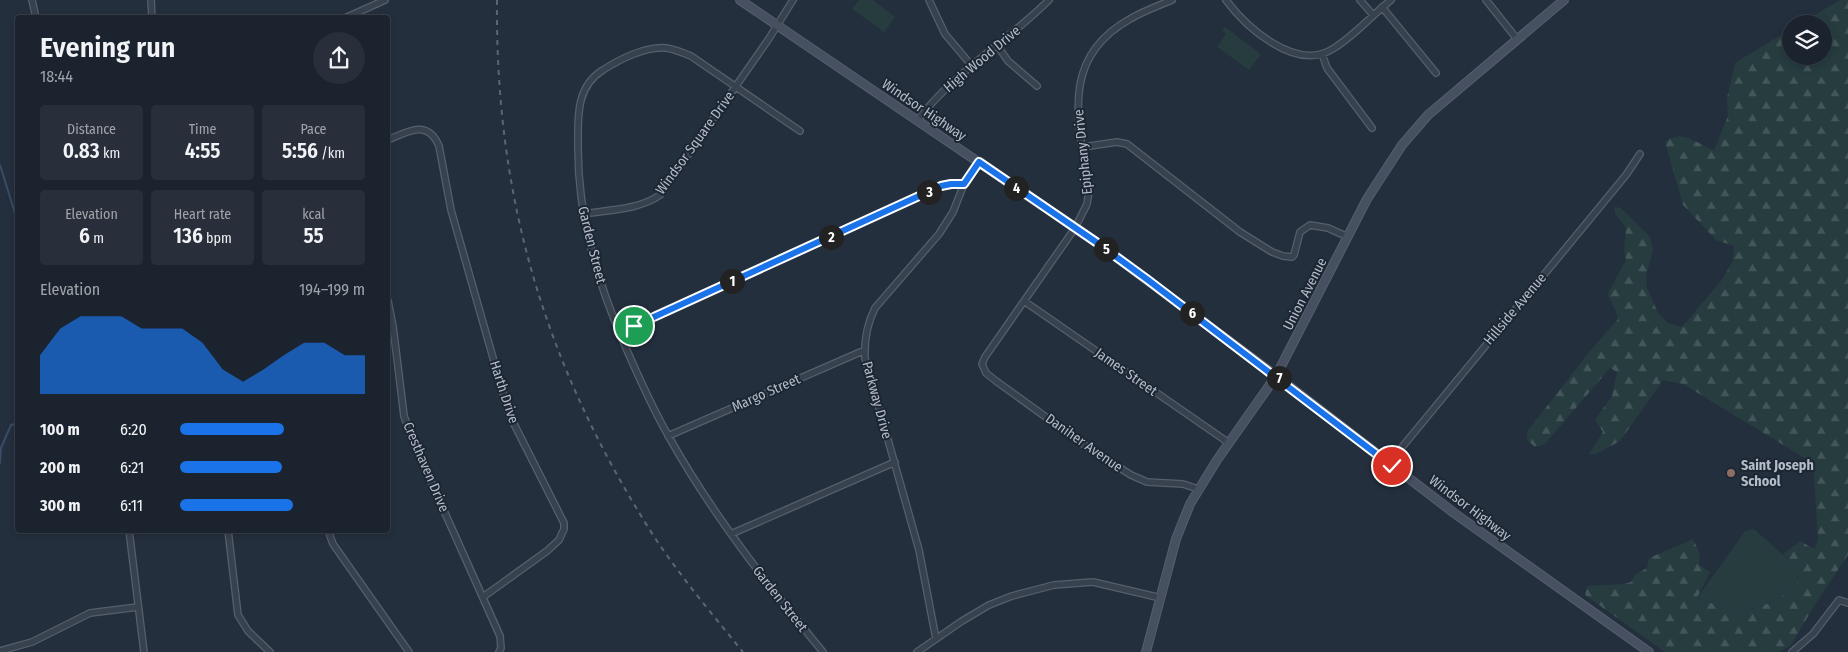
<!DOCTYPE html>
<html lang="en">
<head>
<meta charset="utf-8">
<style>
	:root { --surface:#1b232e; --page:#282f3a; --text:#f1f3f6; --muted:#a0a4aa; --line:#39404a; --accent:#1a73e8 }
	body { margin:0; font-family:"Fira Sans Condensed",sans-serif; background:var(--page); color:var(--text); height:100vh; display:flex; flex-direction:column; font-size:19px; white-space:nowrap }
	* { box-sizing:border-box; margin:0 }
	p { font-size:16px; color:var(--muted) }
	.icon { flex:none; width:28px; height:28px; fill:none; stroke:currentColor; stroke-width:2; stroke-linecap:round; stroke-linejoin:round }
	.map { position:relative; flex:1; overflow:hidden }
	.sheet { position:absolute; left:15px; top:15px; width:375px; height:518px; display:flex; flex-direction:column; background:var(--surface); border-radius:5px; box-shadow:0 2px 8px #0003,0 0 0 1px var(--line) }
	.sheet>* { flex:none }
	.tools { position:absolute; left:1782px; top:15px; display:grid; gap:10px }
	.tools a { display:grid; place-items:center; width:50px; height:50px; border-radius:50%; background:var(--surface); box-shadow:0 2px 8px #0003,0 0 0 1px var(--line); font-size:25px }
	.pin { position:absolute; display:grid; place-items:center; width:42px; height:42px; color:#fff; margin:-21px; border:2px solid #fff; border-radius:50%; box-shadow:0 1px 5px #0007 }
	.km { position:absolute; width:25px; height:25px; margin:-12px; border-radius:50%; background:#222; color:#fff; font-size:14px; line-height:25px; text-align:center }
	.round { display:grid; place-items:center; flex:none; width:52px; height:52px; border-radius:26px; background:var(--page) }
	.head { display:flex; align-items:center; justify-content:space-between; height:85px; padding:0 25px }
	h1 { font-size:28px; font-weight:600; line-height:38px }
	.metrics { display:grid; grid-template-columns:repeat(3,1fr); gap:8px; height:85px; padding:5px 25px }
	.metrics div { display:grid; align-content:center; border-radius:5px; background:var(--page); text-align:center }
	.metrics b { font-size:21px; font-weight:600 }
	.metrics small { font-size:14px; font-weight:400 }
	.metrics p { font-size:14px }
	.chart { height:140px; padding:10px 25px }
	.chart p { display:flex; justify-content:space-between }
	.chart svg { width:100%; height:90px; margin-top:5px; fill:var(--accent); opacity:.7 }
	ul { padding:0 25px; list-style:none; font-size:16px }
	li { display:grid; grid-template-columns:80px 60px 1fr; align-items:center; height:38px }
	li i { height:12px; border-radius:6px; background:var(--accent) }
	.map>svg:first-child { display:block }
</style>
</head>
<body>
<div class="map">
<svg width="1848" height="652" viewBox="0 0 1848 652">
	<defs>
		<pattern id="forest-firs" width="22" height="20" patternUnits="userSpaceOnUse" patternTransform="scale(1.25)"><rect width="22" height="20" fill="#263c3f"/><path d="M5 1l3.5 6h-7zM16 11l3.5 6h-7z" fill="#435659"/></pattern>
	</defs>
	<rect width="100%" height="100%" fill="#242f3e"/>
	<path fill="#263c3f" d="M 859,0 L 873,0 L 895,17 L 884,32 L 852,9 Z
		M 1225,27 L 1261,54 L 1249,70 L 1217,47 L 1226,34 L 1222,31 Z
		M 1754,529 L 1798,568 L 1797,586 C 1777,600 1752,615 1727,609 C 1717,606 1707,601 1697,598 L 1745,531 Z"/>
	<path fill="url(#forest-firs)" d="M 1840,0 L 1848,0 L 1848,555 L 1816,603 L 1791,645 L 1780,652 L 1665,652 L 1585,595 L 1587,586 L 1624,584 L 1631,582 L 1636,574 L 1647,568 L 1649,558 L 1693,539 L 1700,554 L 1699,565 L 1710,572 L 1697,598 C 1707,601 1717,606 1727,609 C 1752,615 1778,600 1797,586 L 1798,568 L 1783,554 L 1801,541 L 1810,547 L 1815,548 L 1818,539 L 1813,463 L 1683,384 L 1663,380 L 1620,441 L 1594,455 L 1589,454 L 1603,432 L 1595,420 L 1612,396 L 1617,372 L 1610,368 L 1545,444 L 1535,447 L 1527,440 L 1527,432 L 1586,356 L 1618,319 C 1617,309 1610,303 1608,293 L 1626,260 L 1624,250 L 1626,228 L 1615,213 L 1615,207 L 1621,208 L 1650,237 L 1653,250 L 1646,276 L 1647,288 L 1658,313 L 1668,323 L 1682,327 L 1721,281 L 1733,261 L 1734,246 L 1716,240 L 1683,205 L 1665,142 C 1681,128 1698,144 1714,150 L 1728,116 L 1727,98 L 1735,63 L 1791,29 L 1791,56 L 1824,56 L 1824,24 L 1800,24 Z"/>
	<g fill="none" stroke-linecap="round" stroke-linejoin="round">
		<path stroke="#394c67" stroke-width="2" d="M 0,165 L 18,223
			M 0,463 L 1,448 L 11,425 L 18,423"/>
		<defs>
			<path id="street" d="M 32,0 L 36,18
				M 151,0 L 152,18
				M 929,0 L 945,34 L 972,66
				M 1172,0 C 1158,6 1143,11 1130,19 C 1058,59 1079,124 1089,191 L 1087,204 L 1075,228 L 985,357 L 982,364 L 986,373 L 996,381 L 1090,449 L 1131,475 L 1147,482 L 1183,484 L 1198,489
				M 1226,0 C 1246,27 1293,69 1329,51 C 1349,41 1372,15 1391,0
				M 1360,0 L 1373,15
				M 1486,0 L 1517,39
				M 1382,7 L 1436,73
				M 345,18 L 385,0
				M 997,45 L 1008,61 L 1037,86
				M 1322,54 L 1327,68 L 1372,128
				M 917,121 C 953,73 1007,42 1049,0
				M 800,131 L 691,56 C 683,53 675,49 666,48 C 646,46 620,59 603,70 C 575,87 578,119 578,148 C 578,219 598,284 626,348 C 639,378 653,409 669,437 C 712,514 767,584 823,652
				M 388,140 C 408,131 428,119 439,146 L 451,210 L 509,414 L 564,523 L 564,529 L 559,540 L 547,551 L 483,597
				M 1083,147 L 1117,142 L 1127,144 L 1240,232 L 1272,252 L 1283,256 L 1292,257 L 1294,255 L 1300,232 L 1310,225 L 1328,228 L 1348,237
				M 582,214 C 607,210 639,210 660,195 L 768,40 L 793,0
				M 388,301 L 393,326 L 404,416 L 415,446 L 500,636 L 501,648 L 499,652
				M 1024,301 L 1229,443
				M 619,333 L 941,186 L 951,184 L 964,184
				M 668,436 L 865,350
				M 1389,463 L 1626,175 L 1640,154
				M 129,530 L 144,652
				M 228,530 L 238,615 L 248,631 L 270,652
				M 328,530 L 333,544 L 409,652
				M 731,534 L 895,462
				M 936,639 L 919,550 L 865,358 C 864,339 867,324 875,308 L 939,234 L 953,212 L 964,184 L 979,162
				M 0,651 L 32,642 L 90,613 L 138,607
				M 917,652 L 962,621 L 989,605 L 1012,596 L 1054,585 L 1093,582 L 1161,598
				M 1792,652 L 1813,634 L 1839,600 L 1848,603"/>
			<path id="secondary" d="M 740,0 L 1096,242 L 1276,376 L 1454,513 L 1649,652
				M 1146,652 L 1176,539 L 1190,504 L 1217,460 L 1276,376 L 1367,199 L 1402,145 L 1428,115 L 1564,0"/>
		</defs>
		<use href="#street" stroke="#565f6c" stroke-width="8"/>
		<use href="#secondary" stroke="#565f6c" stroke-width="10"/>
		<use href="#street" stroke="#38414e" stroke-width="5.5"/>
		<use href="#secondary" stroke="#465061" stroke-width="8"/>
		<path stroke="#5a6575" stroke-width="2" stroke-dasharray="5 5" stroke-linecap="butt" d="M 497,0 C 495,200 546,367 653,535 C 680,576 712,614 743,652"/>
	</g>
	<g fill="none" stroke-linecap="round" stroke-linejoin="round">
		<defs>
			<path id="route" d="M 634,326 L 941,186 L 951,184 L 964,184 L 979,162 L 1096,242 L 1148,280 L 1392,466"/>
		</defs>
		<use href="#route" stroke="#fff" stroke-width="10"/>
		<use href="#route" stroke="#1a73e8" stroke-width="6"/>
	</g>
	<circle fill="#8d6e63" stroke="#1d2633" stroke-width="2" cx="1731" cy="473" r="5"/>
	<g text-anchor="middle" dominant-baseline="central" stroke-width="4" stroke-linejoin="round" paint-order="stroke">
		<g font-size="14" fill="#b4bcc9" stroke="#1d2633">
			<text transform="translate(982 59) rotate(-40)">High Wood Drive</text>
			<text transform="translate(924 110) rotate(34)">Windsor Highway</text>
			<text transform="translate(695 143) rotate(-54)">Windsor Square Drive</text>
			<text transform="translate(1083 152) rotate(-96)">Epiphany Drive</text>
			<text transform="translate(592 245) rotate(76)">Garden Street</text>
			<text transform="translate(1305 294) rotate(-63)">Union Avenue</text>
			<text transform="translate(1515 309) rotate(-50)">Hillside Avenue</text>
			<text transform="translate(1126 372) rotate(35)">James Street</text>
			<text transform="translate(504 392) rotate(72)">Harth Drive</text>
			<text transform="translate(766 393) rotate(-24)">Margo Street</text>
			<text transform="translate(877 400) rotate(75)">Parkway Drive</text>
			<text transform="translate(1084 443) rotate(35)">Daniher Avenue</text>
			<text transform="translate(426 467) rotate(67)">Cresthaven Drive</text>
			<text transform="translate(1470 508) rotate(37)">Windsor Highway</text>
			<text transform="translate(780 599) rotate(52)">Garden Street</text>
		</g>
		<g font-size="14" font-weight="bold" fill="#b4bcc9" stroke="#1d2633" text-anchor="start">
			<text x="1741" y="465">Saint Joseph<tspan x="1741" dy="16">School</tspan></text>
		</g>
	</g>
</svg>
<div class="tools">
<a><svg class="icon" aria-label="layers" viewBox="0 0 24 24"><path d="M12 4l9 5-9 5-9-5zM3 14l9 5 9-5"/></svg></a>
</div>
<div class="pin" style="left:634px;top:326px;background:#1e9e55"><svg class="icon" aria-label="arrive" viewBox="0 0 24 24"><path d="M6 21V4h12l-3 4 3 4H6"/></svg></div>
<div class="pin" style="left:1392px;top:466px;background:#d93025"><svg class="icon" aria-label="check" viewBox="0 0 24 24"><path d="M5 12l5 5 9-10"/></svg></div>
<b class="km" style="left:732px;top:281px">1</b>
<b class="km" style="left:831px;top:237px">2</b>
<b class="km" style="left:929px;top:192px">3</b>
<b class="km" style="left:1016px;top:188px">4</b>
<b class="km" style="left:1106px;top:249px">5</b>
<b class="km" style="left:1192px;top:313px">6</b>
<b class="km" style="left:1279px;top:378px">7</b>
<section class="sheet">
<div class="head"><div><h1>Evening run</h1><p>18:44</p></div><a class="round"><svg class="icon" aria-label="share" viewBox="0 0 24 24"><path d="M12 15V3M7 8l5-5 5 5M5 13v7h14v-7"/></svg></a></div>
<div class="metrics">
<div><p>Distance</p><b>0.83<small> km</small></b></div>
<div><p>Time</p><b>4:55</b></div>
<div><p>Pace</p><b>5:56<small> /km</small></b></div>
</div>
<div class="metrics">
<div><p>Elevation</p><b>6<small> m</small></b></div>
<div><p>Heart rate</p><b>136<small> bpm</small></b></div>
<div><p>kcal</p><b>55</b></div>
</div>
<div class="chart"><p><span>Elevation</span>194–199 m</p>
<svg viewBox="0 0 160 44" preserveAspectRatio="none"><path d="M0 44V25L10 12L20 6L30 6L40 6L50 12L60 12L70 12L80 19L90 32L100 38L110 32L120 25L130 19L140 19L150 25L160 25V44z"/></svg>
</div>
<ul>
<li><b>100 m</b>6:20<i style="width:56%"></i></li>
<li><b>200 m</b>6:21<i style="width:55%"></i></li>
<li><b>300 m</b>6:11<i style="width:61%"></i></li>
</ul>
</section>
</div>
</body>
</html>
